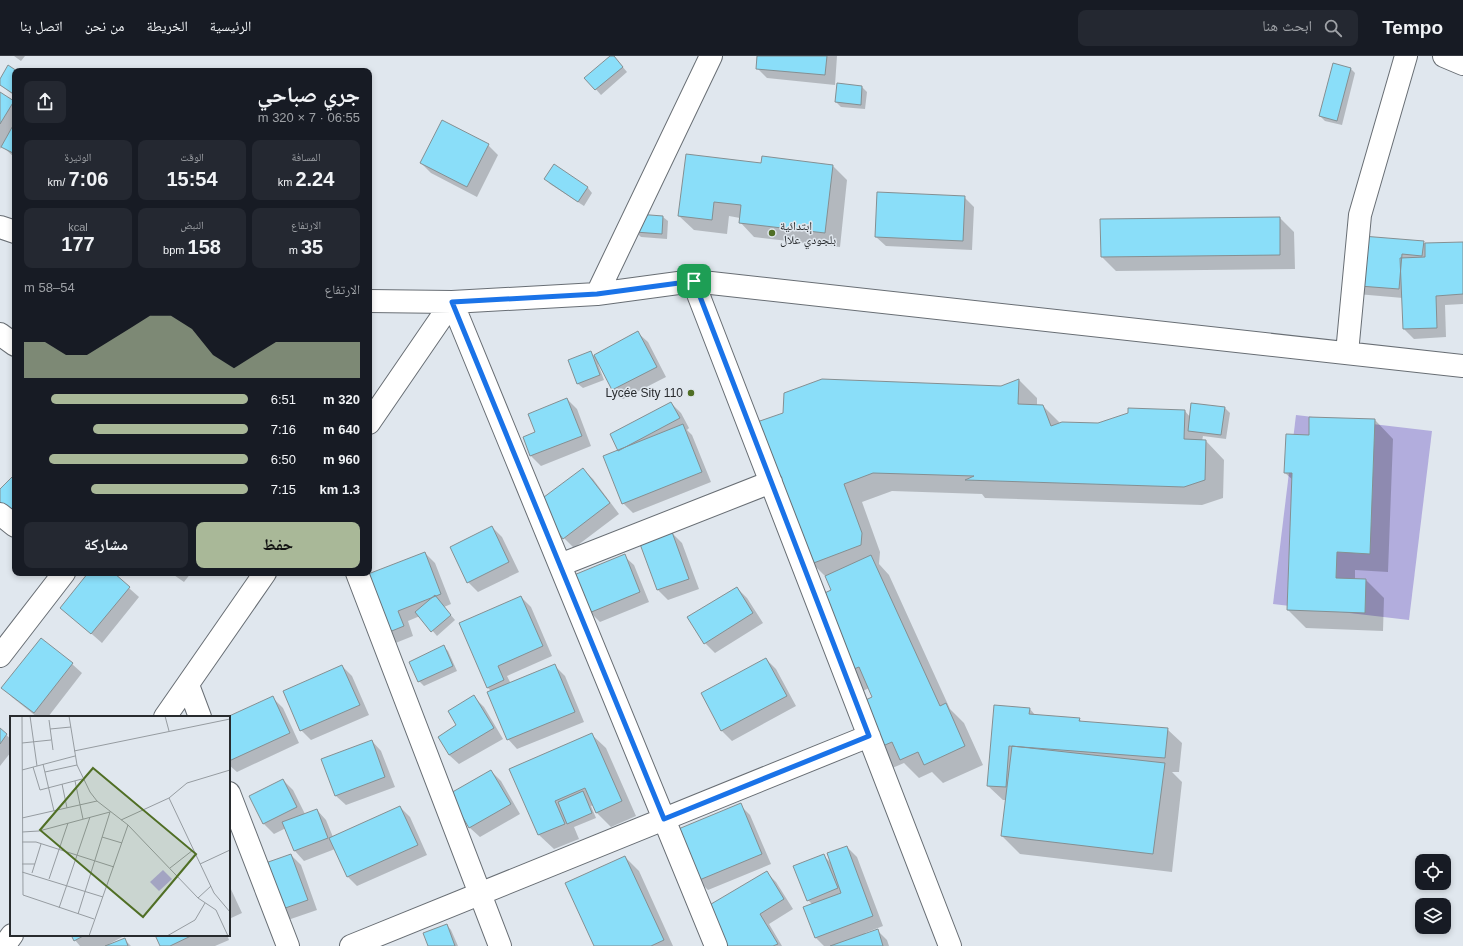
<!DOCTYPE html>
<html lang="ar">
<head>
<meta charset="utf-8">
<style>
	:root { --surface:#171b24; --page:#242831; --text:#f1f3f6; --muted:#9ea1a6; --line:#363941; --accent:#a9b898 }
	body { margin:0; font-family:Arial,"Noto Naskh Arabic",sans-serif; background:var(--page); color:var(--text); direction:rtl; height:100vh; display:flex; flex-direction:column; font-size:15px; white-space:nowrap }
	* { box-sizing:border-box; margin:0 }
	p { font-size:13px; color:var(--muted) }
	.icon { flex:none; width:22px; height:22px; fill:none; stroke:currentColor; stroke-width:2; stroke-linecap:round; stroke-linejoin:round }
	.map { position:relative; flex:1; overflow:hidden; direction:ltr }
	.details { position:absolute; left:12px; top:12px; width:360px; height:508px; display:flex; flex-direction:column; background:var(--surface); border-radius:8px; box-shadow:0 2px 6px #0003; direction:rtl }
	.details>* { flex:none }
	.controls { position:absolute; left:1415px; top:798px; display:grid; gap:8px }
	.controls a { display:grid; place-items:center; width:36px; height:36px; border-radius:8px; background:var(--surface); box-shadow:0 2px 6px #0003; font-size:20px }
	.pin { position:absolute; display:grid; place-items:center; width:34px; height:34px; color:#fff; margin:-17px; border-radius:8px; box-shadow:0 2px 6px #0006 }
	.round { display:grid; place-items:center; flex:none; width:42px; height:42px; border-radius:8px; background:var(--page) }
	.summary { display:flex; align-items:center; justify-content:space-between; height:68px; padding:0 12px }
	h1 { font-size:22px; font-weight:700; line-height:30px }
	.metrics { display:grid; grid-template-columns:repeat(3,1fr); gap:6px; height:68px; padding:4px 12px }
	.metrics div { display:grid; align-content:center; border-radius:8px; background:var(--page); text-align:center }
	.metrics b { font-size:20px; font-weight:700 }
	.metrics small { font-size:11px; font-weight:400 }
	.metrics p { font-size:11px }
	.chart { height:112px; padding:8px 12px }
	.chart p { display:flex; justify-content:space-between }
	.chart svg { width:100%; height:72px; margin-top:4px; fill:var(--accent); opacity:.7 }
	.cta { display:flex; gap:8px; margin-top:auto; padding:8px 12px }
	.cta a { flex:1; height:46px; border-radius:8px; background:var(--accent); color:#111; font-size:16px; font-weight:700; line-height:46px; text-align:center }
	.cta a+a { background:var(--page); color:var(--text) }
	ul { padding:0 12px; list-style:none; font-size:13px }
	li { display:grid; grid-template-columns:64px 48px 1fr; align-items:center; height:30px }
	li i { height:10px; border-radius:5px; background:var(--accent) }
	header { display:flex; align-items:center; gap:24px; box-sizing:border-box; height:56px; padding:0 20px; background:var(--surface); border-bottom:1px solid var(--line) }
	header strong { font-size:19px }
	nav { display:flex; gap:22px; margin-inline-start:auto; font-size:14px }
	.search { width:280px; height:36px; background:var(--page); display:flex; align-items:center; gap:10px; box-sizing:border-box; padding:0 14px; border-radius:8px; color:var(--muted); font-size:15px }
	.map>svg:first-child { display:block }
</style>
</head>
<body>
<header>
<strong>Tempo</strong>
<div class="search"><svg class="icon" aria-label="search" viewBox="0 0 24 24"><circle cx="10" cy="10" r="6"/><path d="M15 15l6 6"/></svg>ابحث هنا</div>
<nav><a>الرئيسية</a><a>الخريطة</a><a>من نحن</a><a>اتصل بنا</a></nav>
</header>
<div class="map">
<svg width="1463" height="890" viewBox="0 0 1463 890">
	<rect width="100%" height="100%" fill="#e0e7ee"/>
	<path fill="#b2addd" d="M 1296,359 L 1432,375 L 1409,564 L 1273,548 Z"/>
	<path fill="#0003" d="M 14,0 L 25,0 L 21,5 Z
		M 612,0 L 617,4 L 627,16 L 601,39 L 586,22 Z
		M 757,0 L 837,0 L 835,29 L 767,22 L 757,12 L 758,1 Z
		M 1351,13 L 1355,17 L 1342,69 L 1325,65 L 1320,60 Z
		M 15,15 L 15,40 L 0,29 L 0,25 Z
		M 838,29 L 862,31 L 867,36 L 865,53 L 841,51 L 836,46 Z
		M 0,37 L 15,47 L 15,102 L 2,90 L 0,93 Z
		M 488,89 L 498,99 L 477,141 L 431,117 L 421,107 Z
		M 762,108 L 833,110 L 847,124 L 840,191 L 754,181 L 740,166 L 740,162 L 729,160 L 727,178 L 694,174 L 679,160 Z
		M 554,110 L 588,132 L 592,137 L 584,150 L 550,128 L 546,123 Z
		M 964,141 L 974,151 L 972,194 L 886,190 L 876,181 Z
		M 663,161 L 668,165 L 667,183 L 641,181 L 636,176 Z
		M 1280,162 L 1294,176 L 1295,213 L 1116,215 L 1102,201 Z
		M 1423,186 L 1426,188 L 1463,187 L 1463,248 L 1445,249 L 1446,281 L 1414,283 L 1404,273 L 1403,242 L 1357,238 L 1347,228 Z
		M 638,277 L 648,286 L 666,321 L 623,343 L 613,333 L 599,307 L 598,308 L 604,324 L 583,332 L 578,328 L 569,305 L 590,296 L 594,300 Z
		M 1019,324 L 1037,342 L 1037,349 L 1043,350 L 1061,368 L 1098,368 L 1185,355 L 1190,361 L 1225,352 L 1230,357 L 1226,383 L 1203,380 L 1202,385 L 1206,385 L 1224,404 L 1223,442 L 1202,449 L 985,442 L 982,438 L 892,435 L 862,446 L 880,496 L 879,508 L 889,519 L 950,653 L 964,667 L 983,709 L 943,727 L 932,716 L 919,722 L 904,707 L 890,713 L 872,694 L 874,642 L 869,632 L 863,635 L 845,617 L 833,535 L 827,522 L 812,507 L 765,415 Z
		M 567,343 L 577,353 L 591,390 L 541,410 L 531,400 L 524,382 L 537,377 Z
		M 671,347 L 681,357 L 689,372 L 687,374 L 692,379 L 711,426 L 633,457 L 623,447 L 620,395 Z
		M 1375,364 L 1393,383 L 1388,516 L 1355,514 L 1355,523 L 1366,524 L 1384,542 L 1383,575 L 1306,572 L 1288,554 L 1293,424 L 1285,417 L 1310,380 Z
		M 583,413 L 593,423 L 619,458 L 574,492 L 564,482 Z
		M 492,471 L 502,481 L 519,516 L 478,536 L 468,526 Z
		M 672,477 L 682,487 L 699,533 L 668,544 L 658,534 L 641,488 Z
		M 425,497 L 435,507 L 451,548 L 444,551 L 455,564 L 437,580 L 420,560 L 408,565 L 413,580 L 383,592 L 373,582 Z
		M 624,500 L 634,509 L 649,546 L 600,566 L 590,556 Z
		M 89,517 L 112,517 L 139,541 L 102,587 L 61,551 Z
		M 171,517 L 191,517 L 184,526 Z
		M 737,532 L 747,542 L 763,567 L 715,597 L 705,587 Z
		M 521,541 L 531,551 L 552,600 L 507,620 L 511,628 L 555,610 L 565,620 L 584,666 L 517,693 L 508,683 L 492,636 L 488,632 Z
		M 444,591 L 448,595 L 457,615 L 424,630 L 419,625 Z
		M 766,603 L 776,613 L 796,650 L 732,685 L 722,675 L 702,638 Z
		M 72,608 L 82,617 L 48,661 L 37,661 L 13,642 L 3,632 Z
		M 342,610 L 352,620 L 369,659 L 311,684 L 301,674 Z
		M 474,641 L 484,651 L 503,683 L 459,708 L 449,699 L 458,670 Z
		M 273,642 L 283,652 L 299,687 L 237,716 L 229,709 L 229,661 Z
		M 995,650 L 1030,653 L 1036,660 L 1079,663 L 1082,666 L 1167,673 L 1182,687 L 1179,716 L 1172,716 L 1182,726 L 1172,816 L 1020,798 L 1002,780 L 1006,744 L 1003,744 L 988,730 Z
		M 0,674 L 11,683 L 11,696 L 0,710 Z
		M 591,678 L 606,692 L 636,760 L 611,771 L 596,756 L 593,749 L 591,750 L 596,762 L 574,771 L 579,783 L 554,793 L 539,779 L 510,713 Z
		M 372,685 L 381,695 L 395,731 L 346,749 L 336,740 Z
		M 491,715 L 501,725 L 520,758 L 480,781 L 470,772 L 451,738 Z
		M 283,724 L 293,734 L 305,758 L 317,754 L 326,764 L 333,781 L 400,751 L 410,761 L 427,799 L 357,830 L 347,820 L 335,793 L 304,805 L 295,795 L 286,772 L 274,778 L 264,768 L 251,741 Z
		M 740,749 L 750,759 L 771,808 L 708,834 L 698,824 Z
		M 847,791 L 857,801 L 883,870 L 865,877 L 866,879 L 877,874 L 887,884 L 889,890 L 824,890 L 815,881 L 813,849 L 808,844 L 824,800 L 831,807 Z
		M 291,799 L 301,809 L 317,854 L 285,865 L 275,856 Z
		M 625,801 L 639,815 L 673,890 L 595,890 Z
		M 766,816 L 776,826 L 793,853 L 769,868 L 782,890 L 724,890 Z
		M 229,829 L 242,857 L 229,863 Z
		M 447,869 L 451,874 L 458,890 L 429,890 Z
		M 72,879 L 126,879 L 109,888 L 110,889 L 124,883 L 131,890 L 80,890 L 75,884 Z
		M 156,879 L 227,879 L 229,884 L 215,890 L 161,890 Z"/>
	<path fill="#8adef9" stroke="#858f92" d="M 610,0 L 614,0 L 623,11 L 595,34 L 584,22 Z
		M 757,0 L 827,0 L 825,19 L 756,13 Z
		M 1333,7 L 1351,12 L 1337,65 L 1319,60 Z
		M 8,9 L 17,15 L 15,15 L 15,39 L 0,29 L 0,23 Z
		M 837,27 L 862,30 L 861,49 L 835,46 Z
		M 0,36 L 14,45 L 0,68 Z
		M 442,64 L 489,88 L 467,131 L 420,107 Z
		M 15,66 L 15,98 L 1,91 Z
		M 686,98 L 761,107 L 762,100 L 833,109 L 825,177 L 739,167 L 741,149 L 714,146 L 712,164 L 678,160 Z
		M 554,108 L 588,131 L 578,146 L 544,123 Z
		M 877,136 L 965,140 L 963,185 L 875,181 Z
		M 637,158 L 663,160 L 662,178 L 635,176 Z
		M 1280,161 L 1280,199 L 1101,201 L 1100,163 Z
		M 1350,179 L 1424,185 L 1422,200 L 1402,198 L 1399,233 L 1346,229 Z
		M 1463,186 L 1463,238 L 1436,240 L 1437,272 L 1403,273 L 1400,202 L 1425,201 L 1425,187 Z
		M 638,275 L 657,311 L 612,334 L 594,299 Z
		M 591,295 L 600,319 L 577,328 L 568,304 Z
		M 822,323 L 1001,330 L 1019,323 L 1018,348 L 1043,349 L 1051,370 L 1062,366 L 1098,367 L 1128,357 L 1128,352 L 1185,354 L 1184,383 L 1206,384 L 1205,424 L 1184,431 L 965,424 L 974,420 L 873,417 L 844,428 L 862,477 L 861,489 L 811,508 L 757,366 L 783,357 L 784,337 Z
		M 567,342 L 582,380 L 530,400 L 523,381 L 535,376 L 528,358 Z
		M 671,346 L 680,362 L 618,395 L 610,378 Z
		M 1191,347 L 1225,351 L 1221,379 L 1188,375 Z
		M 1309,361 L 1375,363 L 1370,498 L 1337,496 L 1336,522 L 1366,523 L 1365,557 L 1287,554 L 1292,417 L 1284,417 L 1286,378 L 1309,379 Z
		M 683,368 L 702,416 L 622,448 L 603,400 Z
		M 583,412 L 610,447 L 563,483 L 536,447 Z
		M 15,418 L 15,470 L 0,465 L 0,433 Z
		M 492,470 L 509,506 L 467,527 L 450,491 Z
		M 672,476 L 689,523 L 657,534 L 640,488 Z
		M 425,496 L 441,538 L 398,555 L 404,570 L 372,583 L 350,525 Z
		M 625,498 L 640,536 L 589,557 L 574,519 Z
		M 871,499 L 940,650 L 946,647 L 965,690 L 924,709 L 918,696 L 900,704 L 892,686 L 871,695 L 851,651 L 872,641 L 859,611 L 844,617 L 810,544 L 831,534 L 825,520 Z
		M 88,517 L 114,517 L 130,531 L 91,578 L 60,552 Z
		M 737,531 L 753,557 L 704,588 L 687,561 Z
		M 435,539 L 451,559 L 431,576 L 415,556 Z
		M 521,540 L 543,590 L 498,610 L 504,624 L 487,632 L 459,567 Z
		M 41,582 L 73,607 L 34,657 L 1,632 Z
		M 444,589 L 453,610 L 418,626 L 409,606 Z
		M 766,602 L 787,640 L 721,675 L 701,637 Z
		M 555,608 L 575,656 L 507,684 L 487,636 Z
		M 342,609 L 360,649 L 300,675 L 283,635 Z
		M 474,639 L 494,672 L 449,699 L 438,681 L 456,669 L 448,655 Z
		M 273,640 L 290,677 L 229,705 L 229,661 L 227,661 Z
		M 994,649 L 1030,652 L 1029,658 L 1080,662 L 1079,665 L 1168,672 L 1165,702 L 1009,690 L 1006,731 L 987,730 Z
		M 0,672 L 7,678 L 0,688 Z
		M 592,677 L 622,745 L 596,757 L 585,732 L 555,745 L 565,768 L 538,779 L 509,713 Z
		M 372,684 L 385,721 L 335,740 L 321,703 Z
		M 1012,690 L 1165,707 L 1153,798 L 1001,780 Z
		M 491,714 L 511,748 L 469,772 L 449,738 Z
		M 283,723 L 297,751 L 263,768 L 249,740 Z
		M 583,735 L 592,757 L 567,768 L 558,746 Z
		M 741,747 L 762,798 L 697,825 L 676,774 Z
		M 400,750 L 418,789 L 347,821 L 329,782 Z
		M 317,753 L 328,782 L 294,795 L 282,766 Z
		M 847,790 L 873,860 L 815,882 L 803,851 L 841,837 L 827,797 Z
		M 291,798 L 308,844 L 274,856 L 257,810 Z
		M 824,798 L 838,832 L 807,845 L 793,810 Z
		M 625,800 L 664,884 L 651,890 L 594,890 L 565,827 Z
		M 767,815 L 784,843 L 760,858 L 778,888 L 773,890 L 723,890 L 701,854 Z
		M 447,868 L 455,890 L 428,890 L 423,877 Z
		M 878,873 L 883,890 L 830,890 Z
		M 71,879 L 85,879 L 74,885 Z
		M 155,879 L 193,879 L 170,890 L 160,890 Z
		M 125,882 L 128,890 L 105,890 Z"/>
	<g fill="none" stroke-linecap="round" stroke-linejoin="round">
		<defs>
			<path id="minor" d="M 1444,0 L 1463,8
				M 0,171 L 15,176
				M 693,225 L 950,890
				M 597,238 L 711,0
				M 369,245 L 452,246 L 597,238 L 693,225 L 1463,310
				M 452,246 L 716,890
				M 0,278 L 15,289
				M 1347,297 L 1360,159 L 1406,0
				M 369,367 L 452,246
				M 0,458 L 15,470
				M 560,509 L 771,426
				M 357,517 L 500,890
				M 0,600 L 64,517
				M 188,629 L 200,661
				M 165,661 L 265,517
				M 229,737 L 288,890
				M 4,890 L 12,879
				M 351,890 L 869,680"/>
		</defs>
		<use href="#minor" stroke="#686e74" stroke-width="24"/>
		<use href="#minor" stroke="#fff" stroke-width="22"/>
	</g>
	<g fill="none" stroke-linecap="round" stroke-linejoin="round">
		<defs>
			<path id="route" d="M 694,225 L 869,680 L 664,763 L 452,246 L 597,238 Z"/>
		</defs>
		<use href="#route" stroke="#fff" stroke-width="8"/>
		<use href="#route" stroke="#1a73e8" stroke-width="5"/>
	</g>
	<g fill="#506f25" stroke="#e0e7ee" stroke-width="1.5">
		<circle cx="772" cy="177" r="4"/>
		<circle cx="691" cy="337" r="4"/>
	</g>
	<g text-anchor="middle" dominant-baseline="central" stroke-width="3" stroke-linejoin="round" paint-order="stroke">
		<g font-size="12" fill="#282b2e" stroke="#e0e7ee" text-anchor="start">
			<text x="780" y="170">إبتدائية<tspan x="780" dy="14">بلجودي علال</tspan></text>
			<text x="683" y="337" text-anchor="end">Lycée Sity 110</text>
		</g>
	</g>
	<g transform="translate(10 660)">
		<rect width="220" height="220" fill="#e0e7ee"/>
		<path d="M 153,154 L 162,163 L 149,175 L 140,166 Z" fill="#b2addd"/>
		<path fill="none" stroke="#969ca1" stroke-width="1" d="M 12,0 L 13,179 L 84,203M 20,0 L 27,50M 59,0 L 67,49 L 80,76 L 87,85 L 118,109 L 188,182 L 206,194 L 218,220M 155,0 L 159,15M 39,4 L 43,34M 40,13 L 61,11M 12,27 L 41,24M 64,35 L 220,3M 33,48 L 44,95M 23,51 L 30,74 L 72,63M 12,54 L 65,40M 35,56 L 67,49M 65,65 L 73,103M 52,68 L 57,92M 159,82 L 204,177 L 220,196M 12,102 L 87,85M 111,104 L 159,82 L 177,67 L 220,54M 12,116 L 29,115 L 100,96M 92,121 L 112,127M 12,126 L 26,126 L 104,151M 12,148 L 25,148M 190,148 L 220,134M 160,152 L 183,134M 12,156 L 93,181M 22,157 L 31,128M 39,163 L 58,107M 188,182 L 201,170M 49,192 L 80,101M 68,198 L 100,96M 79,220 L 118,109M 157,220 L 185,204 L 195,187"/>
		<path fill="#506f25" fill-opacity="0.15" stroke="#506f25" stroke-width="2" d="M 83,52 L 186,138 L 133,201 L 30,114 Z"/>
		<rect width="220" height="220" fill="none" stroke="#282b2e" stroke-width="2"/>
	</g>
</svg>
<div class="controls">
<a><svg class="icon" aria-label="locate" viewBox="0 0 24 24"><circle cx="12" cy="12" r="6"/><path d="M12 2v4M12 18v4M2 12h4M18 12h4"/></svg></a>
<a><svg class="icon" aria-label="layers" viewBox="0 0 24 24"><path d="M12 4l9 5-9 5-9-5zM3 14l9 5 9-5"/></svg></a>
</div>
<div class="pin" style="left:694px;top:225px;background:#1e9e55"><svg class="icon" aria-label="arrive" viewBox="0 0 24 24"><path d="M6 21V4h12l-3 4 3 4H6"/></svg></div>
<section class="details">
<div class="summary"><div><h1>جري صباحي</h1><p>06:55 · 7 × 320 m</p></div><a class="round"><svg class="icon" aria-label="share" viewBox="0 0 24 24"><path d="M12 15V3M7 8l5-5 5 5M5 13v7h14v-7"/></svg></a></div>
<div class="metrics">
<div><p>المسافة</p><b>2.24<small> km</small></b></div>
<div><p>الوقت</p><b>15:54</b></div>
<div><p>الوتيرة</p><b>7:06<small> /km</small></b></div>
</div>
<div class="metrics">
<div><p>الارتفاع</p><b>35<small> m</small></b></div>
<div><p>النبض</p><b>158<small> bpm</small></b></div>
<div><p>kcal</p><b>177</b></div>
</div>
<div class="chart"><p><span>الارتفاع</span>54–58 m</p>
<svg viewBox="0 0 160 44" preserveAspectRatio="none"><path d="M0 44V22L10 22L20 30L30 30L40 22L50 14L60 6L70 6L80 14L90 30L100 38L110 30L120 22L130 22L140 22L150 22L160 22V44z"/></svg>
</div>
<ul>
<li><b>320 m</b>6:51<i style="width:88%"></i></li>
<li><b>640 m</b>7:16<i style="width:69%"></i></li>
<li><b>960 m</b>6:50<i style="width:89%"></i></li>
<li><b>1.3 km</b>7:15<i style="width:70%"></i></li>
</ul>
<div class="cta"><a>حفظ</a><a>مشاركة</a></div>
</section>
</div>
</body>
</html>
